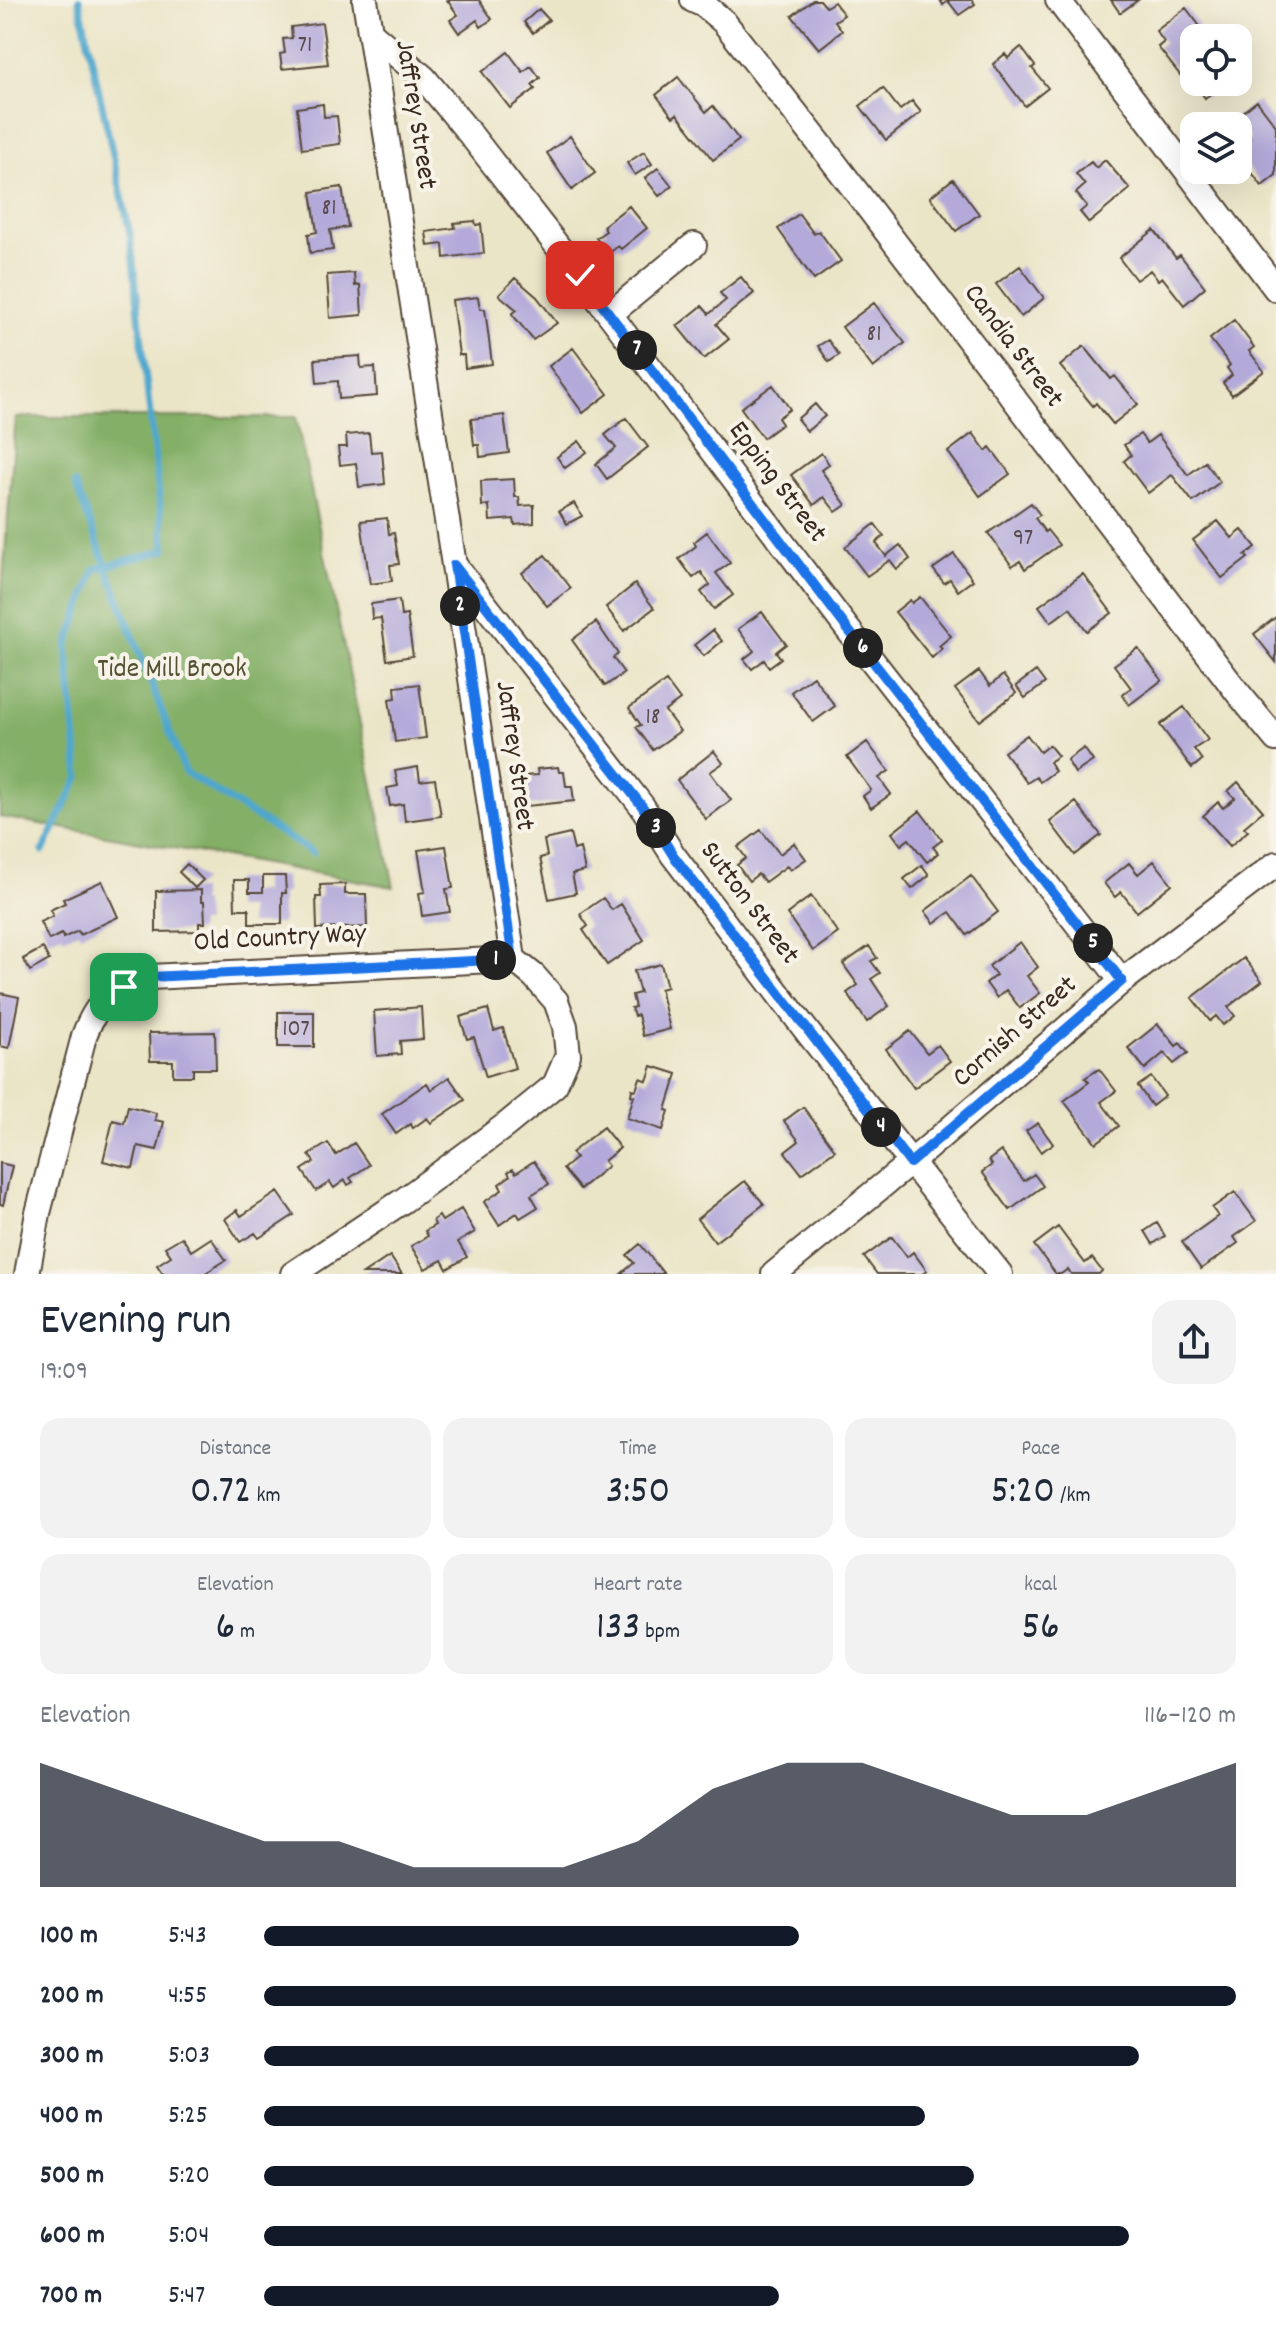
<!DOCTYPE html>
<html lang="en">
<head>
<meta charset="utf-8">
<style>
	:root { --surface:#fff; --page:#f2f2f3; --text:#1f2937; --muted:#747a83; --accent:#111827 }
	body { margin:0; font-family:Dekko,sans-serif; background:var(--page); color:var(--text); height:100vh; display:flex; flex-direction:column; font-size:30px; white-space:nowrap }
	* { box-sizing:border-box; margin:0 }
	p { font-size:26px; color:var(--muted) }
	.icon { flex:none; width:44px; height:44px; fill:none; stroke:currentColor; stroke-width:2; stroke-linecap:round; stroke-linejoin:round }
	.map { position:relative; height:1274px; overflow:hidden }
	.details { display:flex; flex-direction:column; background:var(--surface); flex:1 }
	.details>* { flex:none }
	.tools { position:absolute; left:1180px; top:24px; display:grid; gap:16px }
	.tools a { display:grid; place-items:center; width:72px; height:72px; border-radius:16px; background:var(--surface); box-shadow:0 8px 32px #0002; font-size:40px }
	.pin { position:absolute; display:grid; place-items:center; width:68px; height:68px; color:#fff; margin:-34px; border-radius:16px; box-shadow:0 4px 12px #0006 }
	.km { position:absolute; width:40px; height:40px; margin:-20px; border-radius:50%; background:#222; color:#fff; font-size:22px; line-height:40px; text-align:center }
	.round { display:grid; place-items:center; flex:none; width:84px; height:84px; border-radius:24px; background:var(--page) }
	.head { display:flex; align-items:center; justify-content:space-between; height:136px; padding:0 40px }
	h1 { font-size:44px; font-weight:600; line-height:60px }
	.metrics { display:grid; grid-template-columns:repeat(3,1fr); gap:12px; height:136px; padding:8px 40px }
	.metrics div { display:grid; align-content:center; border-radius:20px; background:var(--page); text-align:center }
	.metrics b { font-size:40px; font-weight:600 }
	.metrics small { font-size:22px; font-weight:400 }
	.metrics p { font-size:22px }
	.chart { height:224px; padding:16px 40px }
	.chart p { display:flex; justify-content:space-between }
	.chart svg { width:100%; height:144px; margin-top:8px; fill:var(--accent); opacity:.7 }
	ul { padding:0 40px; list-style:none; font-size:26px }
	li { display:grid; grid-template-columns:128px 96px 1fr; align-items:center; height:60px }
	li i { height:20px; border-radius:10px; background:var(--accent) }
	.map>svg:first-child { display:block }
</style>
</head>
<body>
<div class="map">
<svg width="1276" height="1274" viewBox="0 0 1276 1274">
	<rect width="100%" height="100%" fill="#f7f3e8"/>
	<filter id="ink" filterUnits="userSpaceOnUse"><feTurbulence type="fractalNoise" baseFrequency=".0125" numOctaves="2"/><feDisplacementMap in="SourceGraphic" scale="16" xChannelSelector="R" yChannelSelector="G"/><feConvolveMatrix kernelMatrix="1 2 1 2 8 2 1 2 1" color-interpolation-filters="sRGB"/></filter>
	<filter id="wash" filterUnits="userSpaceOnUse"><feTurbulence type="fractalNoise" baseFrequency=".006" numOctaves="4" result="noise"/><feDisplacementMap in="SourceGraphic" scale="32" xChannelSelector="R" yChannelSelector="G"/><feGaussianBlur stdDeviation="1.8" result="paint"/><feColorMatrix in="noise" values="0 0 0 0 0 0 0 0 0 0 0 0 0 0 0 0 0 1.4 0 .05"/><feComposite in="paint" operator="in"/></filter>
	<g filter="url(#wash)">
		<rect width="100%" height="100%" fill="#ebe5c8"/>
		<path fill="#83af66" stroke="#5f6c42" stroke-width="2" d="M 16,417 L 296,417 L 394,887 L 0,817 L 0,615 Z"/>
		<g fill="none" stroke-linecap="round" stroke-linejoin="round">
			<path stroke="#50a7cd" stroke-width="7" d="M 75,484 L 185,772 L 313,853
				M 43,851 L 79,777 L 67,646 L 95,569 L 165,550 L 130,233 L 79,0"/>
		</g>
		<g id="blocks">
			<path fill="#b4aada" d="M 447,0 L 479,0 L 492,19 L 481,27 L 477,20 L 459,33 L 450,20 L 458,15 Z
				M 813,0 L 820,0 L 826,7 L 834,2 L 844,15 L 835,21 L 842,31 L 819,49 L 792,16 Z
				M 940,0 L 972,0 L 975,4 L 959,15 L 948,1 L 943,5 Z
				M 1111,0 L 1138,0 L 1120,13 Z
				M 1186,8 L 1199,25 L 1196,28 L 1204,38 L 1194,38 L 1194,82 L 1226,82 L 1205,98 L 1189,76 L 1184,80 L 1158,47 L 1164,42 L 1156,31 Z
				M 539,9 L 549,20 L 533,33 L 524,22 Z
				M 322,23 L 328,64 L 282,69 L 280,54 L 285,53 L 283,39 L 292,38 L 291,27 Z
				M 1021,47 L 1035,66 L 1032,68 L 1048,88 L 1025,106 L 993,64 L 1005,54 L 1008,58 Z
				M 508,52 L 523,72 L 531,66 L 540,78 L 532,85 L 535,89 L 510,108 L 482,72 Z
				M 678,77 L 706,112 L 713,106 L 739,140 L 713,160 L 677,114 L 673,117 L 656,95 Z
				M 883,88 L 900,110 L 912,101 L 921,112 L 886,140 L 860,106 Z
				M 1257,101 L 1276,126 L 1276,175 L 1262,186 L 1238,154 L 1238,147 L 1250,138 L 1235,118 Z
				M 323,104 L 324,117 L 337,116 L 340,144 L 302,149 L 297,108 Z
				M 570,136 L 595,173 L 572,190 L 547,153 Z
				M 644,152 L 652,164 L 635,175 L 627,163 Z
				M 1105,160 L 1130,189 L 1089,223 L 1080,212 L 1087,206 L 1076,193 L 1085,185 L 1076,174 L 1091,162 L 1096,168 Z
				M 658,168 L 672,186 L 659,196 L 645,178 Z
				M 953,179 L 979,214 L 956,231 L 930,197 Z
				M 342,187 L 348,227 L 330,230 L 333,250 L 310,253 L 308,234 L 317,232 L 311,192 Z
				M 629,206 L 647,228 L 621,249 L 618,246 L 608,254 L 596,238 L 606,231 L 603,226 Z
				M 799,214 L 814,234 L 819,231 L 841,261 L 814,280 L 778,229 Z
				M 475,221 L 476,225 L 481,224 L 484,253 L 444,258 L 443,244 L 428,246 L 426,232 L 455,228 L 454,223 Z
				M 1154,230 L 1176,258 L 1180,255 L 1205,287 L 1184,305 L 1162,277 L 1158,280 L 1150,270 L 1136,280 L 1119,258 Z
				M 1020,266 L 1044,298 L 1021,317 L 996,284 Z
				M 354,273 L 355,286 L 360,285 L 362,315 L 330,318 L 327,275 Z
				M 741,277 L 754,293 L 716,324 L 729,339 L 704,359 L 677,326 L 702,306 L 709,314 L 726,300 L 720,293 Z
				M 515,278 L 537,297 L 557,323 L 533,340 L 512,314 L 517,310 L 499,295 Z
				M 478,297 L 480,309 L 485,309 L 492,364 L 465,368 L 464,355 L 459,355 L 452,300 Z
				M 874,303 L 905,343 L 873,368 L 842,327 Z
				M 1234,320 L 1254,347 L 1249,351 L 1264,371 L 1232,395 L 1223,383 L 1232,375 L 1227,368 L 1230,365 L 1210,339 Z
				M 828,340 L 839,355 L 829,362 L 818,346 Z
				M 1084,346 L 1111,379 L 1115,376 L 1138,404 L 1113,424 L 1096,403 L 1093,406 L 1060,366 Z
				M 573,348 L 608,394 L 583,413 L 549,366 Z
				M 360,356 L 361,368 L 375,367 L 377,396 L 339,399 L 338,381 L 317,383 L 315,359 Z
				M 773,385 L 790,409 L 778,418 L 782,424 L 763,438 L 741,408 Z
				M 815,404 L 825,416 L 807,431 L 797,419 Z
				M 504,415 L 509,453 L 480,457 L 479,445 L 474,445 L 471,419 Z
				M 626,418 L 648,447 L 607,479 L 596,464 L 616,448 L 605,435 Z
				M 369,433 L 371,452 L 382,451 L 385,484 L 359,487 L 356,463 L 340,465 L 338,447 L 347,447 L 346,435 Z
				M 973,433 L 986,451 L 990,447 L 1010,474 L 980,496 L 948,452 Z
				M 1140,434 L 1147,443 L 1158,435 L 1188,475 L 1205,462 L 1220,482 L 1193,502 L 1172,475 L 1148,493 L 1124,461 L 1131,455 L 1124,445 Z
				M 579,441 L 587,452 L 565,468 L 557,457 Z
				M 821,453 L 829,464 L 821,470 L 846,505 L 836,512 L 824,497 L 814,505 L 791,475 Z
				M 514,479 L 515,497 L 519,497 L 520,506 L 534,505 L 534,523 L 515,525 L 514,519 L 490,521 L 489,505 L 482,506 L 481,481 Z
				M 574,503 L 582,516 L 567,524 L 559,511 Z
				M 1031,503 L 1040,515 L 1035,518 L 1045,532 L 1047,530 L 1059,545 L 1025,569 L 1020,561 L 1012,566 L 988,533 Z
				M 387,518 L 389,534 L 394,533 L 399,564 L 390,565 L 392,581 L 370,584 L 361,521 Z
				M 1218,521 L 1232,538 L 1242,530 L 1256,547 L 1245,555 L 1248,558 L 1222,578 L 1193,540 Z
				M 875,524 L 884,536 L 876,543 L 886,556 L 900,545 L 910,559 L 897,569 L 890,560 L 867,576 L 845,547 Z
				M 707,532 L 730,563 L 716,573 L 733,595 L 714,609 L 701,592 L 710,585 L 701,572 L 693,578 L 679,559 L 696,546 L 694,542 Z
				M 954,554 L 973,580 L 958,591 L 950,579 L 944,583 L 933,569 Z
				M 545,555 L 571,588 L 547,606 L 522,573 Z
				M 1083,574 L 1112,613 L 1087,631 L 1070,608 L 1051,622 L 1039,606 Z
				M 635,584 L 654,608 L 624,631 L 606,607 Z
				M 920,597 L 951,636 L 939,646 L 942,649 L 932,658 L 895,612 L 910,600 L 912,603 Z
				M 399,600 L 401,616 L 407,615 L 413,656 L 387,660 L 381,618 L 372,619 L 371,604 Z
				M 762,612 L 786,644 L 776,652 L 781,658 L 769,667 L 764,660 L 752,669 L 744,659 L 754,651 L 738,629 Z
				M 1276,617 L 1276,662 L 1254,634 Z
				M 596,622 L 618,654 L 613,658 L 624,673 L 605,686 L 572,640 Z
				M 713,630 L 722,641 L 704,656 L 694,645 Z
				M 1138,648 L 1162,680 L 1129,705 L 1122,694 L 1131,688 L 1114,665 Z
				M 979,671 L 990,686 L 1003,675 L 1016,693 L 980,721 L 955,689 Z
				M 1036,671 L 1045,683 L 1025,698 L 1016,686 Z
				M 813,676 L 835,706 L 813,722 L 791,692 Z
				M 666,681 L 680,700 L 665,711 L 680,731 L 653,750 L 636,727 L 641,725 L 629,708 Z
				M 419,684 L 426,738 L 395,742 L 389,699 L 396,698 L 395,687 Z
				M 1184,707 L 1208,740 L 1194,749 L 1202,760 L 1192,768 L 1160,725 Z
				M 1027,735 L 1040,752 L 1049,745 L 1058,756 L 1049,762 L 1055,771 L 1040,782 L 1036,777 L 1027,783 L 1004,752 Z
				M 867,742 L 889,771 L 879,778 L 891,794 L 871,808 L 863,796 L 871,790 L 847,757 Z
				M 1084,748 L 1093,761 L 1075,773 L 1067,760 Z
				M 714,751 L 723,763 L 710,772 L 731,800 L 706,819 L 677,780 Z
				M 418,767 L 420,781 L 435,779 L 441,816 L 405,821 L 403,804 L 390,806 L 387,788 L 398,786 L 395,771 Z
				M 558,767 L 559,772 L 564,772 L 566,786 L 572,786 L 574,801 L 527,806 L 523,776 L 538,775 L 537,769 Z
				M 1238,782 L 1263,811 L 1244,827 L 1248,831 L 1230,846 L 1203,816 L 1218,802 L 1223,808 L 1235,798 L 1228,791 Z
				M 1076,802 L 1101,835 L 1075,855 L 1050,822 Z
				M 920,811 L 942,840 L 933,847 L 938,853 L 927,862 L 909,839 L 901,845 L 892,833 Z
				M 761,830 L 780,854 L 794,843 L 806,859 L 790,870 L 787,866 L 765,882 L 758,874 L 749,881 L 737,865 L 746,858 L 738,847 Z
				M 570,834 L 574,850 L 580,848 L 585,871 L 572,874 L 576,893 L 549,899 L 540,858 L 547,856 L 544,840 Z
				M 446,846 L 453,888 L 446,889 L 450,912 L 422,916 L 419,893 L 425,892 L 418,850 Z
				M 1154,861 L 1172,884 L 1137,912 L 1121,892 L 1115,897 L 1104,883 L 1129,863 L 1138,874 Z
				M 187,864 L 203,880 L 195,888 L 179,872 Z
				M 922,865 L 929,875 L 912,889 L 904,879 Z
				M 263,876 L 285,876 L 286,893 L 282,893 L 282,924 L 249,924 L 249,909 L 235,909 L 234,880 L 249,880 L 249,892 L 263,892 Z
				M 971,876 L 998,912 L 967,935 L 950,912 L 934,923 L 925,911 Z
				M 102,881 L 118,917 L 80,935 L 78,931 L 63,938 L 62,934 L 49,940 L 40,922 L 53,916 L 50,910 L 65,903 L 63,899 Z
				M 345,884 L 345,894 L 366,894 L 367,927 L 317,929 L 316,897 L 321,897 L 320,885 Z
				M 201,890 L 201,902 L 204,902 L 205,923 L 199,923 L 199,931 L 156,932 L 156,891 Z
				M 811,896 L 838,933 L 813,951 L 787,914 Z
				M 603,898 L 612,910 L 621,904 L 644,940 L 607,965 L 583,930 L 588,926 L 580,914 Z
				M 1020,942 L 1038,967 L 1027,976 L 1040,993 L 1020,1008 L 1006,990 L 997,998 L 986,983 L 996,975 L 989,966 Z
				M 869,946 L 877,958 L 871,961 L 880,973 L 871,979 L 889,1006 L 867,1022 L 847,993 L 858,985 L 843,964 Z
				M 43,948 L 49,960 L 30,971 L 23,959 Z
				M 1244,958 L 1262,981 L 1228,1007 L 1235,1016 L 1223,1025 L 1216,1016 L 1210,1021 L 1192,998 Z
				M 661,964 L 667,987 L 660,989 L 670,1029 L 643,1036 L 638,1015 L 634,1016 L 631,1008 L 635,1007 L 632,995 L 640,993 L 634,971 Z
				M 0,993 L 19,997 L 9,1048 L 0,1046 Z
				M 421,1007 L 423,1039 L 400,1041 L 401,1054 L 377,1056 L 374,1011 Z
				M 488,1009 L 494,1031 L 503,1028 L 515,1068 L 486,1077 L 474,1037 L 467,1039 L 460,1017 Z
				M 278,1012 L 314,1012 L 314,1047 L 278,1047 Z
				M 1158,1024 L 1176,1046 L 1180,1043 L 1188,1053 L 1174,1064 L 1164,1053 L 1145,1069 L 1128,1048 Z
				M 910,1031 L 927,1053 L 938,1045 L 950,1061 L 914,1088 L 886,1049 Z
				M 215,1032 L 216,1069 L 193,1069 L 193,1076 L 173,1076 L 173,1061 L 150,1061 L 149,1033 Z
				M 652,1066 L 677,1074 L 666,1110 L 669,1111 L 663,1130 L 627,1118 L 634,1096 L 631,1095 L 632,1089 L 636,1090 L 640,1078 L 647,1081 Z
				M 1099,1069 L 1116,1091 L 1101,1102 L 1119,1126 L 1096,1143 L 1064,1101 L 1089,1082 L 1085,1078 Z
				M 449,1077 L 465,1100 L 431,1123 L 427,1118 L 413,1128 L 410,1124 L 396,1134 L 382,1114 L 427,1083 L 431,1090 Z
				M 1151,1077 L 1165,1096 L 1152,1106 L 1138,1086 Z
				M 128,1106 L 156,1113 L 155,1120 L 164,1122 L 157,1150 L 138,1146 L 133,1168 L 103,1161 L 113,1120 L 124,1123 Z
				M 803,1107 L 835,1150 L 802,1174 L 785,1152 L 799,1141 L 784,1121 Z
				M 1038,1123 L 1053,1144 L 1041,1152 L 1026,1131 Z
				M 603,1127 L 620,1148 L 604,1161 L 608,1166 L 580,1189 L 563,1169 L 576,1158 L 571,1153 Z
				M 328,1143 L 336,1155 L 354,1143 L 369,1165 L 350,1178 L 353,1182 L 348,1185 L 345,1180 L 334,1188 L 330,1182 L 316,1191 L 302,1170 L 314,1162 L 309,1155 Z
				M 1001,1151 L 1024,1181 L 1034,1174 L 1043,1186 L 1010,1210 L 982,1172 L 992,1165 L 989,1160 Z
				M 534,1161 L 549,1184 L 531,1195 L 538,1207 L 520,1218 L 517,1213 L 499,1225 L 484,1202 L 502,1190 L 499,1184 L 510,1176 L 508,1172 L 513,1169 L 516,1173 Z
				M 0,1163 L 12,1166 L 3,1205 L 0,1204 Z
				M 745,1181 L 764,1204 L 715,1242 L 697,1219 Z
				M 278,1192 L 294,1215 L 259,1238 L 255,1233 L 240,1242 L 225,1219 L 237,1210 L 241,1216 Z
				M 1235,1192 L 1256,1221 L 1234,1237 L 1238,1243 L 1201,1269 L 1182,1242 L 1218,1216 L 1212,1208 Z
				M 461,1209 L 475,1232 L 458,1242 L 467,1257 L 447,1269 L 442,1260 L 425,1269 L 411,1246 L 428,1236 L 425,1231 L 435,1225 L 433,1220 L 439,1216 L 442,1221 Z
				M 1157,1223 L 1165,1236 L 1153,1244 L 1145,1231 Z
				M 1058,1227 L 1085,1263 L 1092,1258 L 1102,1271 L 1099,1274 L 1071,1274 L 1068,1269 L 1061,1274 L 1056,1274 L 1034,1245 Z
				M 182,1237 L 191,1251 L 211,1238 L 226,1260 L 204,1274 L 163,1274 L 157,1265 L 171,1256 L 165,1247 Z
				M 892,1237 L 907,1257 L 913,1252 L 927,1271 L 922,1274 L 877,1274 L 864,1257 Z
				M 640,1244 L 664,1274 L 621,1274 L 634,1263 L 627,1255 Z
				M 390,1256 L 402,1274 L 363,1274 Z"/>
		</g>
	</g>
	<g filter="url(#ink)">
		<use href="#blocks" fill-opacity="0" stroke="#554638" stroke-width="2"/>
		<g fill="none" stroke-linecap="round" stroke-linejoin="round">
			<defs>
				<path id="street" d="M 693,0 L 704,5 L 724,22 L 823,148 L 1238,693 L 1276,739
					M 1058,0 L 1276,289
					M 371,33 L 424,78 L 467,130 L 580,275 L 846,627 L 1122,981
					M 610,314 L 694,245
					M 455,566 L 642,806 L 673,855 L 809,1034 L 1000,1274
					M 27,1274 L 38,1213 L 84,1036 C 99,996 112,992 150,977 L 513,959
					M 293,1274 L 404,1200 L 506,1125 L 555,1085 L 568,1055 L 565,1026 L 556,1001 L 534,976 L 513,959 L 454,565 L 365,0
					M 774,1274 L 910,1163 L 1122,981 L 1276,864"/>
			</defs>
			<use href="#street" stroke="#554638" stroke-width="28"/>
			<use href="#street" stroke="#fff" stroke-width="24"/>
		</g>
	</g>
	<g fill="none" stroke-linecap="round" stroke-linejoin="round" filter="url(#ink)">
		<defs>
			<path id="route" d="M 124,987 L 150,977 L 513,959 L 454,565 L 642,806 L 673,855 L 910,1163 L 1122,981 L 846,627 L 580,275"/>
		</defs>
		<use href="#route" stroke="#fff" stroke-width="16"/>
		<use href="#route" stroke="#1a73e8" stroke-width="10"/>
	</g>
	<g text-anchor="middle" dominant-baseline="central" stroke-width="8" stroke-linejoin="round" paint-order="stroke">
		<g font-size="24" fill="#594a4d">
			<text x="305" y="46">71</text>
			<text x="329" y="209">81</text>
			<text x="874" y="335">81</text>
			<text x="1023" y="539">97</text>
			<text x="653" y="718">18</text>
			<text x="296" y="1030">107</text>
		</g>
		<g font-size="28" fill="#3b2a1e" stroke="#f7f3e8">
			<text transform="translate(414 115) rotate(81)">Jaffrey Street</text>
			<text transform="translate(1012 347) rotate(53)">Candia Street</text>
			<text transform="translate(776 483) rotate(53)">Epping Street</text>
			<text transform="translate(513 756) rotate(82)">Jaffrey Street</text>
			<text transform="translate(748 904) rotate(53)">Sutton Street</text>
			<text transform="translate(280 940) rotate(-3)">Old Country Way</text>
			<text transform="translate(1016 1033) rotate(-41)">Cornish Street</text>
		</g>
		<g font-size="28" fill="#555234" stroke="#f7f3e8">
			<text x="172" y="671">Tide Mill Brook</text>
		</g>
	</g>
</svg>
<div class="tools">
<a><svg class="icon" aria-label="locate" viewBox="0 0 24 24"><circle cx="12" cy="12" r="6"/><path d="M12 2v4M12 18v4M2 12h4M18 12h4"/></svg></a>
<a><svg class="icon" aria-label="layers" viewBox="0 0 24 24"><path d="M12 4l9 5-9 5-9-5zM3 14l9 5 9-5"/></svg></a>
</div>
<div class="pin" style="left:124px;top:987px;background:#1e9e55"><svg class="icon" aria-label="arrive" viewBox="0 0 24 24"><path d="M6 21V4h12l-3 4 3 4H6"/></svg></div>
<div class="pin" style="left:580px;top:275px;background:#d93025"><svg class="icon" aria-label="check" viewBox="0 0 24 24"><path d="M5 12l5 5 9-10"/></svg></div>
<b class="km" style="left:496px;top:960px">1</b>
<b class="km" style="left:460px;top:606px">2</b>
<b class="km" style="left:656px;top:828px">3</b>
<b class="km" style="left:881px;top:1127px">4</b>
<b class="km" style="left:1093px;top:943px">5</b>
<b class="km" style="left:863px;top:648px">6</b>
<b class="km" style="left:637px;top:350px">7</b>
</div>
<section class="details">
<div class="head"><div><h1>Evening run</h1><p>19:09</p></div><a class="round"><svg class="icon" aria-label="share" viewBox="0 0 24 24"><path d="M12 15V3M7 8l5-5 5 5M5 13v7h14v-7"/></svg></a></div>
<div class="metrics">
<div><p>Distance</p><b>0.72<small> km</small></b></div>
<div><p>Time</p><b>3:50</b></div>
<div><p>Pace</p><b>5:20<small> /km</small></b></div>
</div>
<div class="metrics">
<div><p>Elevation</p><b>6<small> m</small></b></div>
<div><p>Heart rate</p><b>133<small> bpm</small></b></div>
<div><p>kcal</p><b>56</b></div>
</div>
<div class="chart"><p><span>Elevation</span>116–120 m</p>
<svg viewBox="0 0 160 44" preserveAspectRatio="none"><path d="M0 44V6L10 14L20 22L30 30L40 30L50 38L60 38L70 38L80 30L90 14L100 6L110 6L120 14L130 22L140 22L150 14L160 6V44z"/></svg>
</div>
<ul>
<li><b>100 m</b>5:43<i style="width:55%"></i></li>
<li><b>200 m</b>4:55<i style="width:100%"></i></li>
<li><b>300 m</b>5:03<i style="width:90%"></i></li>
<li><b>400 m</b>5:25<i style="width:68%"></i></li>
<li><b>500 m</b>5:20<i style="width:73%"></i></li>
<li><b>600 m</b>5:04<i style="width:89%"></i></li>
<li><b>700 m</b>5:47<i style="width:53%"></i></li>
</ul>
</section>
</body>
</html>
